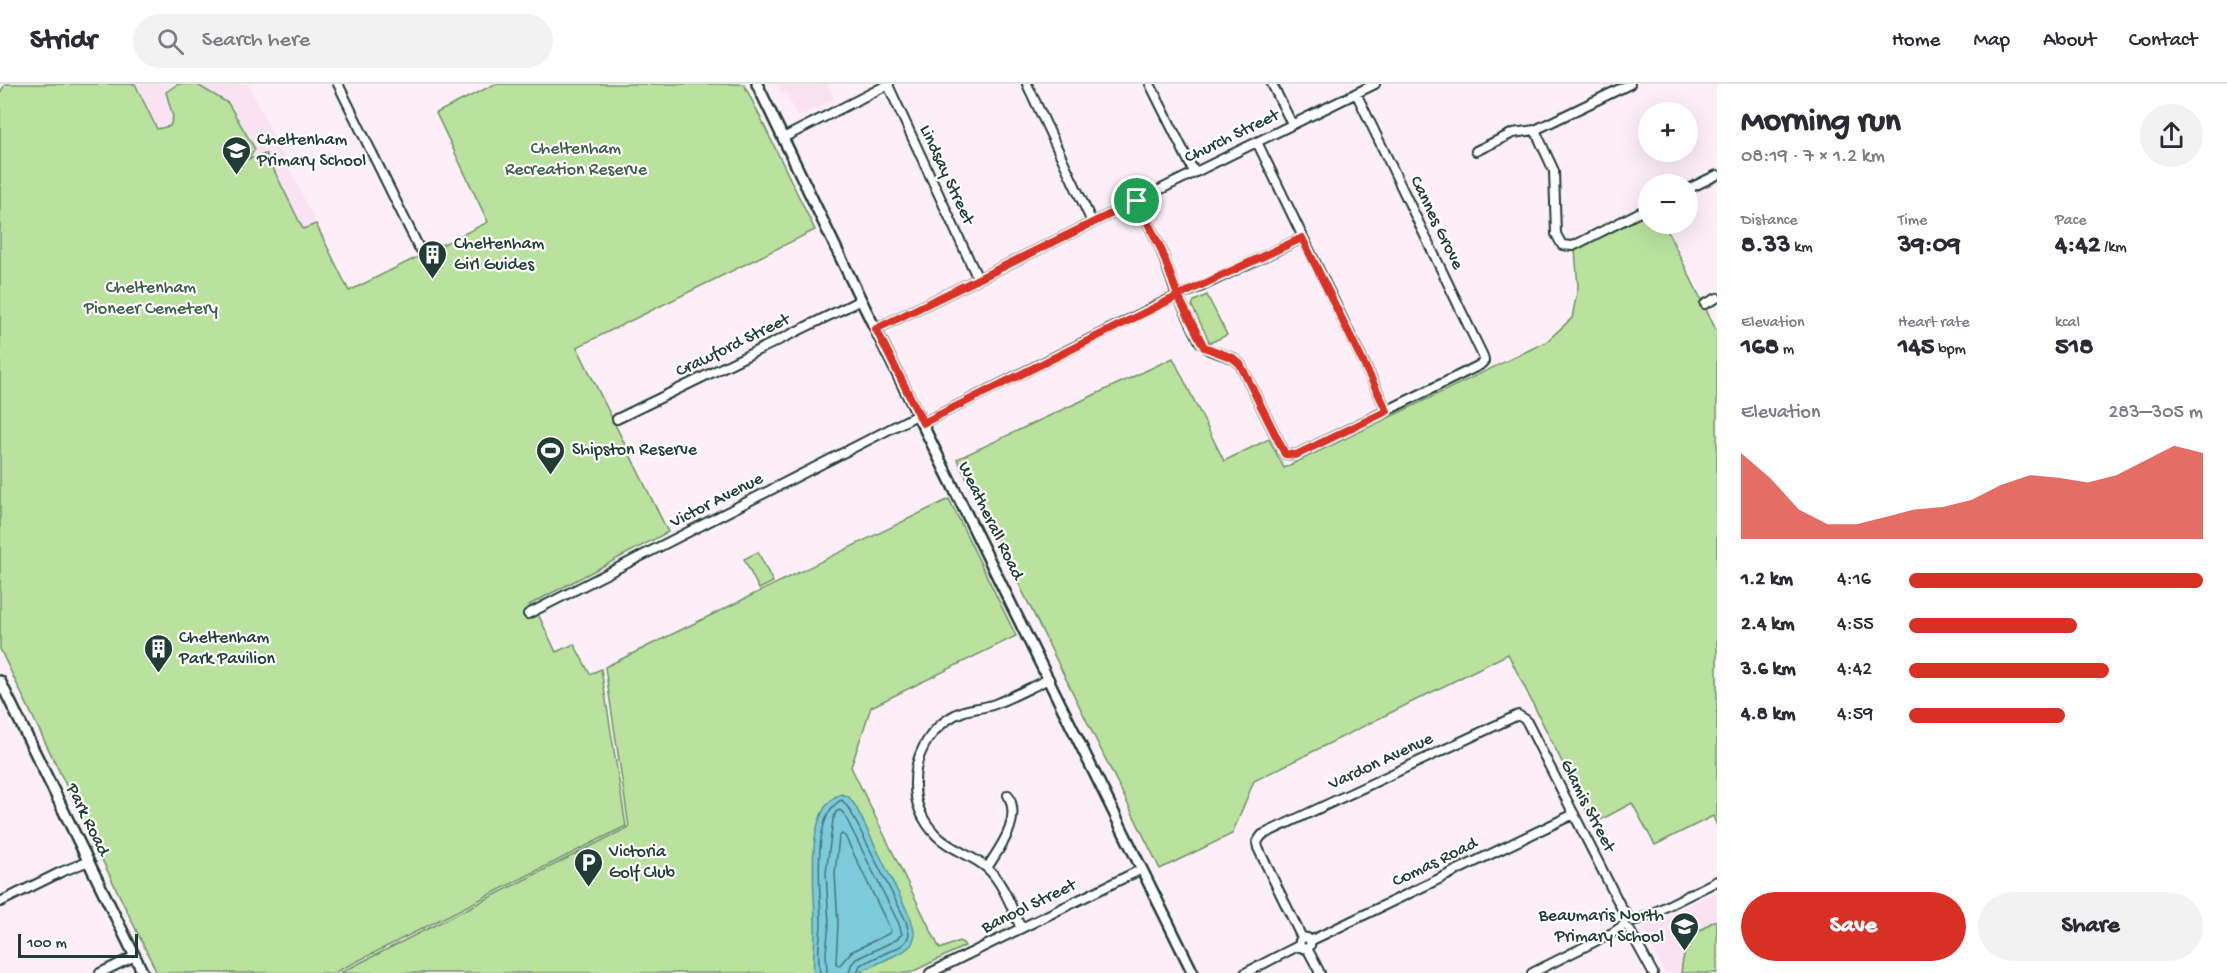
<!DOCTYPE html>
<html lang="en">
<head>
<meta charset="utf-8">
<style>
	:root { --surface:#fff; --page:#f2f2f3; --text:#2b2b33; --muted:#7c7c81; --line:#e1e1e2; --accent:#d93025 }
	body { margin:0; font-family:"Gochi Hand",sans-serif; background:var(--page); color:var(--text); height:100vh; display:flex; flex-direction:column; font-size:22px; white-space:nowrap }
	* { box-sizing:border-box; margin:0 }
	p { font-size:20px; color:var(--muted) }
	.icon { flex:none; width:33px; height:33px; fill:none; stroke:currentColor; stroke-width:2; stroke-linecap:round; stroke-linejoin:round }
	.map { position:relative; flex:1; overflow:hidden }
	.sheet { display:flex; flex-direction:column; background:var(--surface); width:510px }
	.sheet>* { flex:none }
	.buttons { position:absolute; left:1638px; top:18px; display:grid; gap:12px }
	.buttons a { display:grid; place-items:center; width:60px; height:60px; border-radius:50%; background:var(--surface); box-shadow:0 6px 24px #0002; font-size:30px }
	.scale { position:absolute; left:18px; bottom:15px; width:120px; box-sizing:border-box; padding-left:6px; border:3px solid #1f3d34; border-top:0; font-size:16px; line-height:21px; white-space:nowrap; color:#1f3d34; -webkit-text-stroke:4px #fff; paint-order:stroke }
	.pin { position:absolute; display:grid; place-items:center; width:51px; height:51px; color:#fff; margin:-26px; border:3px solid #fff; border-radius:50%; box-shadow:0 2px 6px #0007 }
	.round { display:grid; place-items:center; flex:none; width:63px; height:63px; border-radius:32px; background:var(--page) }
	.summary { display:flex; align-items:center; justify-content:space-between; height:102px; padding:0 24px }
	h1 { font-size:33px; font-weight:700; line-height:45px }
	.stats { display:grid; grid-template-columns:repeat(3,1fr); gap:9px; height:102px; padding:6px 24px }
	.stats div { display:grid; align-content:center }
	.stats b { font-size:26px; font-weight:700 }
	.stats small { font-size:16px; font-weight:400 }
	.stats p { font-size:16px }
	.chart { height:168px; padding:12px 24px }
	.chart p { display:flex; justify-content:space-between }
	.chart svg { width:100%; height:108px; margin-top:6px; fill:var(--accent); opacity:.7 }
	.cta { display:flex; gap:12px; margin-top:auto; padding:12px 24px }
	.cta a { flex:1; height:69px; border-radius:36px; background:var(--accent); color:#fff; font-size:24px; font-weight:700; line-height:69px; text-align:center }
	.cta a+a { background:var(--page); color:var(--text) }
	ul { padding:0 24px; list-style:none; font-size:20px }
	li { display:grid; grid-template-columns:96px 72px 1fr; align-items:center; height:45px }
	li i { height:15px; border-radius:8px; background:var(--accent) }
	header { display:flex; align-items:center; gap:36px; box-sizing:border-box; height:84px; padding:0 30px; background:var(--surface); border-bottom:2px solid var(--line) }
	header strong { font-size:28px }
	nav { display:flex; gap:33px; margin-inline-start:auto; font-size:21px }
	.search { width:420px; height:54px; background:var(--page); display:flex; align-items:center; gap:15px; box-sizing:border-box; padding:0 21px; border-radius:33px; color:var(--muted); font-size:22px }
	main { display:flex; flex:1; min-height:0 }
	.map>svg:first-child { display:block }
</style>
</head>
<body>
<header>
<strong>Stridr</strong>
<div class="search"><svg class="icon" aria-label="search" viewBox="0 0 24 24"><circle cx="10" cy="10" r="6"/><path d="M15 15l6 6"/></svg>Search here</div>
<nav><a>Home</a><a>Map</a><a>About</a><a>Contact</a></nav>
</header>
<main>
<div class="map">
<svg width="1717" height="889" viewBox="0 0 1717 889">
	<rect width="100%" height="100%" fill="#fdeef8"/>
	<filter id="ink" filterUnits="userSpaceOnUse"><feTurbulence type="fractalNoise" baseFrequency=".0167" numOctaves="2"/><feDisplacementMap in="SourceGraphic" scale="12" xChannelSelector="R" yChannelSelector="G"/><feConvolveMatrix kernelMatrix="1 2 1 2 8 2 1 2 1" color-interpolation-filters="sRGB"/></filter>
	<g filter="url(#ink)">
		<path fill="#fbe2f3" d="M 135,0 L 248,0 L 349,207 L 258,251 Z
			M 777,0 L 827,0 L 835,15 L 798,33 L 786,9 L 782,11 Z
			M 1717,807 L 1717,889 L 1665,889 L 1643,844 Z"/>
		<path fill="#bae29e" stroke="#6c9069" stroke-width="1.5" d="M 5,0 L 135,0 L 157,45 L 170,42 L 173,33 L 166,8 L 178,0 L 196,0 L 228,19 L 255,65 L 249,75 L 266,70 L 303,145 L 316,140 L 349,207 L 488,138 L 436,29 L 495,0 L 744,0 L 815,146 L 577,263 L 668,448 L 529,521 L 538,530 L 556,568 L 574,560 L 590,590 L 601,585 L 626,742 L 334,889 L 157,889 L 0,565 L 0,9 Z
			M 1648,129 L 1648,140 L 1664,140 L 1717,248 L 1717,742 L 1713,732 L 1655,761 L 1632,719 L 1593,740 L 1508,570 L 1254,697 L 1232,750 L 1160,785 L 957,375 L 1173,274 L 1224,377 L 1269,355 L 1284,384 L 1546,258 L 1572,234 L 1578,203 L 1575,166 Z
			M 1207,211 L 1227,251 L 1212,258 L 1209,257 L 1192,222 L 1194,217 Z
			M 949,415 L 1016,552 L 871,623 L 851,683 L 940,865 L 959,857 L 963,859 L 965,862 L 910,889 L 340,889 L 629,743 L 605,583 Z
			M 758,468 L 773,498 L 759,505 L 744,475 Z
			M 1714,837 L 1717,837 L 1717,889 L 1681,889 C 1684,860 1689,852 1714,837 Z"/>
		<path fill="#7dcadb" stroke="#579298" stroke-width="1.5" d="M 841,710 L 849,713 L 856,723 L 911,835 L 915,851 L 912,860 L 904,867 L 858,889 L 814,889 C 812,872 816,855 815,838 C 815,805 803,724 841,710 Z"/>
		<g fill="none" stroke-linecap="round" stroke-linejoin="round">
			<path stroke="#457577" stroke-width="1.5" d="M 842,750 L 845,752 L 891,847 L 888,850 L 851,868 L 839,882 L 836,879 L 838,840 L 835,789 L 839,753 Z
				M 820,889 C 819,880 818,870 819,861 C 820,853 821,846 821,838 C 821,810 810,729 842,716 L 850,726 L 906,837 L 909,850 L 907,856 L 901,862 L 860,881 L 857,889
				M 827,889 L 826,868 L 829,840 L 826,789 L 833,736 L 836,728 L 840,726 L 844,730 L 899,840 L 902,850 L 896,856 L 856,875 L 851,881 L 849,889"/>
			<defs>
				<path id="minor" d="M 338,0 L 418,162 L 426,172
					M 1027,0 L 1092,138
					M 1150,0 L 1194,88
					M 1272,0 L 1292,40
					M 888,1 L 978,195
					M 1535,46 L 1554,87 L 1556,150 L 1562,161 L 1573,162 L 1648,124
					M 783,54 L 889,0
					M 1257,58 L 1387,327
					M 1476,67 L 1513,49 L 1535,46 L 1630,0
					M 1688,105 L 1717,91
					M 1137,117 L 1161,165 L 1175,206 L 1200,258 L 1209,266 L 1233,274 L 1240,280 L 1285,370 L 1296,371 L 1480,281 L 1484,277 L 1483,272 L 1356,9
					M 1705,220 L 1717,214
					M 876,245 L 1375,0
					M 617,335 L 861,216
					M 923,339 L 1166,217 L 1200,203 L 1302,154
					M 528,530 L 919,330
					M 987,784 C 1000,763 1022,737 1008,711
					M 0,818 L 61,788 L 89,777
					M 1633,837 L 1645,833 L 1717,797
					M 1021,844 C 1012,825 1003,798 987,784 C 972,771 951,766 937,752 C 923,738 914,719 915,698 C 915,667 934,638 964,627 C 974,624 985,624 995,620 C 1013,613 1031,603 1049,595
					M 1629,845 L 1653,889
					M1299.5 859a5.5 5.5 0 1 1 11 0a5.5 5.5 0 1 1-11 0Z
					M 1302,854 L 1258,764 L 1257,758 L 1262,751 L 1518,631 L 1526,636 L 1621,823 L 1630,835
					M 1310,857 L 1574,730
					M 1307,864 L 1320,889
					M 100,889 L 135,872
					M 930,889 L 1142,785
					M 1245,889 L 1300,861
					M 1532,889 L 1614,848 L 1624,841"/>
				<path id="tertiary" d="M 757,0 L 861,216 L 1193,889
					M 0,597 L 143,889"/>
			</defs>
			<use href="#minor" stroke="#1f3d34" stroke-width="12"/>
			<use href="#tertiary" stroke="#1f3d34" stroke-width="14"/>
			<use href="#minor" stroke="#fff" stroke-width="8"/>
			<use href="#tertiary" stroke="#fff" stroke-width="9"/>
		</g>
	</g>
	<g fill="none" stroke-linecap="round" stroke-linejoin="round" filter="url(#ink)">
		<defs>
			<path id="route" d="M 1137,117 L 876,245 L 923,339 L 1178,212 L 1204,263 L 1233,274 L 1240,280 L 1285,370 L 1296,371 L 1387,327 L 1302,154 L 1178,212 L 1161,165 L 1137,117"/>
		</defs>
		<use href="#route" stroke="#fff" stroke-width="12"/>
		<use href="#route" stroke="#d93025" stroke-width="8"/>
	</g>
	<defs>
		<symbol id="school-pin" viewBox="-11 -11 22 30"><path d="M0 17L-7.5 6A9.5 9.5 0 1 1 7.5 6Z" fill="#1f3d34" stroke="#fff"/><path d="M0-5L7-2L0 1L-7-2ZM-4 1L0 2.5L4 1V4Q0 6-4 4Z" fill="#fff"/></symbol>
		<symbol id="building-pin" viewBox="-11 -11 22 30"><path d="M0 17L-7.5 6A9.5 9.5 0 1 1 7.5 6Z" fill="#1f3d34" stroke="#fff"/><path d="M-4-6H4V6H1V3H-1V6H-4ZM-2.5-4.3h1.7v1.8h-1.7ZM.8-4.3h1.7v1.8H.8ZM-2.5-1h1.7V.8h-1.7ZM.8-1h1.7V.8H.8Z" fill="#fff"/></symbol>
		<symbol id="stadium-pin" viewBox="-11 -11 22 30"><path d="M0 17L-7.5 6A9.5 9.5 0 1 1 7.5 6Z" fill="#1f3d34" stroke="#fff"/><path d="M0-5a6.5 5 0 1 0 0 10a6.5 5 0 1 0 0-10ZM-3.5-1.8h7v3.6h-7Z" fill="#fff"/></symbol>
		<symbol id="parking-pin" viewBox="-11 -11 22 30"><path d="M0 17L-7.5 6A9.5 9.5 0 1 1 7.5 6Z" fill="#1f3d34" stroke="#fff"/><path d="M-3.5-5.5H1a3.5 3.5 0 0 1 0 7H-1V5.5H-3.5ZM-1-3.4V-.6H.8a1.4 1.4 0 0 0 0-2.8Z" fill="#fff"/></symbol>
	</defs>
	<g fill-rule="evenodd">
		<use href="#school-pin" x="220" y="50" width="33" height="45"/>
		<use href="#building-pin" x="416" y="154" width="33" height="45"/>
		<use href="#stadium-pin" x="534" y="350" width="33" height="45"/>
		<use href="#building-pin" x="142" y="548" width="33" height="45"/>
		<use href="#parking-pin" x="572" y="762" width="33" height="45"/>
		<use href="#school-pin" x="1668" y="826" width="33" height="45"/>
	</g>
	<g text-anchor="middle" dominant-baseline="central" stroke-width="4.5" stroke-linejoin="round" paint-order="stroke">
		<g font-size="18" fill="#1f3d34" stroke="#fff">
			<text transform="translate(1232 53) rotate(-26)">Church Street</text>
			<text transform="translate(946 91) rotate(65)">Lindsay Street</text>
			<text transform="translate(1436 139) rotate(64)">Cannes Grove</text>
			<text transform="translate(733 262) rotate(-26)">Crawford Street</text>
			<text transform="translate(717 417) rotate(-27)">Victor Avenue</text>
			<text transform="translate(990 437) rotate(64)">Weatherall Road</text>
			<text transform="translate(1381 678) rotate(-25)">Vardon Avenue</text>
			<text transform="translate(1587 722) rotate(63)">Glamis Street</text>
			<text transform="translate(87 736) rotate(64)">Park Road</text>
			<text transform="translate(1435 779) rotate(-26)">Comas Road</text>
			<text transform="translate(1029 823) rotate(-26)">Banool Street</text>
		</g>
		<g font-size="18" fill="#1f3d34" stroke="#fff" text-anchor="start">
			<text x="257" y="56">Cheltenham<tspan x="257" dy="21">Primary School</tspan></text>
			<text x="454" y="160">Cheltenham<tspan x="454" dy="21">Girl Guides</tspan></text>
			<text x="572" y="366">Shipston Reserve</text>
			<text x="179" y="554">Cheltenham<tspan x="179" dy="21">Park Pavilion</tspan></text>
			<text x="609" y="768">Victoria<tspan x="609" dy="21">Golf Club</tspan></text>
			<text x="1664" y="832" text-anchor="end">Beaumaris North<tspan x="1664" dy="21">Primary School</tspan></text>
		</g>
		<g font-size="18" fill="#3e5e49" stroke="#fff">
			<text x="576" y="65">Cheltenham<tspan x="576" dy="21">Recreation Reserve</tspan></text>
			<text x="151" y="204">Cheltenham<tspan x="151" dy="21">Pioneer Cemetery</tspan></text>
		</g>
	</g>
</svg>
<div class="buttons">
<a>+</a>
<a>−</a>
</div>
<div class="scale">100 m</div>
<div class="pin" style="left:1137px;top:117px;background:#1e9e55"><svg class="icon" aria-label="arrive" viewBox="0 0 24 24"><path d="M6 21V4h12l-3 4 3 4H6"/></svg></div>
</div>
<section class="sheet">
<div class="summary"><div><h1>Morning run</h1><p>08:19 · 7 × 1.2 km</p></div><a class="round"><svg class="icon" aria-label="share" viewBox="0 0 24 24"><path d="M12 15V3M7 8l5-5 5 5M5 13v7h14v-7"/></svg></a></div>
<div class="stats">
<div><p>Distance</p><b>8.33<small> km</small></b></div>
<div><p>Time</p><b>39:09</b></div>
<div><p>Pace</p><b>4:42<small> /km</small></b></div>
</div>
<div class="stats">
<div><p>Elevation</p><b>168<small> m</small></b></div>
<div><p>Heart rate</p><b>145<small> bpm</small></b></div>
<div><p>kcal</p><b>518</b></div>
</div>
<div class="chart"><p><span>Elevation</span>283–305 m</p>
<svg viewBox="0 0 160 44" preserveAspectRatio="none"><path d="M0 44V9L10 19L20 32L30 38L40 38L50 35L60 32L70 31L80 28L90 22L100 18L110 19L120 21L130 18L140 12L150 6L160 9V44z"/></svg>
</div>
<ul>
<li><b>1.2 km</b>4:16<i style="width:100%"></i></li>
<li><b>2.4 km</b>4:55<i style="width:57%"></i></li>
<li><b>3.6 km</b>4:42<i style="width:68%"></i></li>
<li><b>4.8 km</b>4:59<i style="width:53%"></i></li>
</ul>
<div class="cta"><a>Save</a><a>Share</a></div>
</section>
</main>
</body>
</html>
